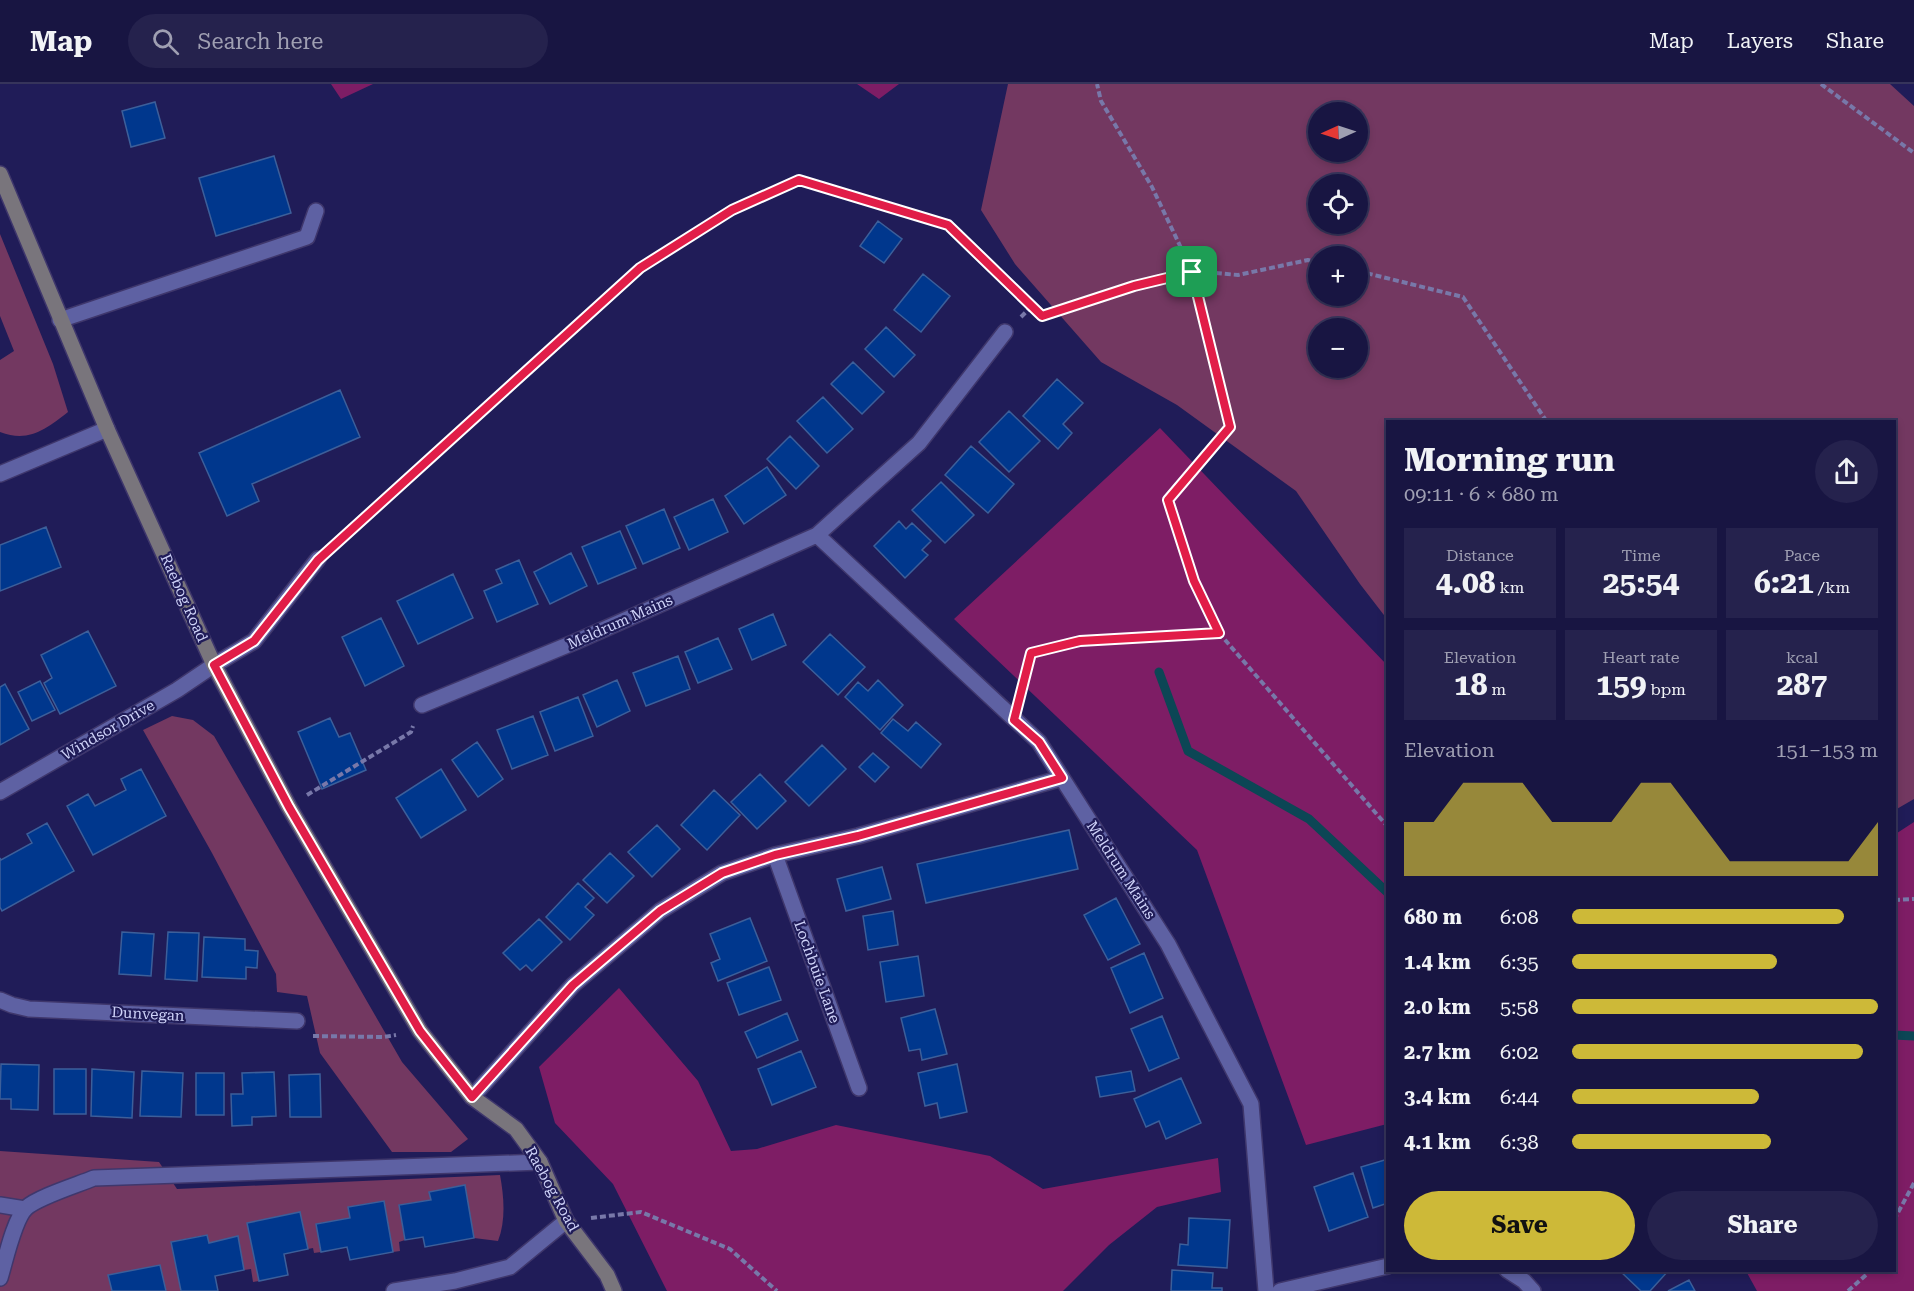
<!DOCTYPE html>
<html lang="en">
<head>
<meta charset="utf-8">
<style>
	:root { --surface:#181542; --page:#25224d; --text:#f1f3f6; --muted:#9f9fb2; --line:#36345b; --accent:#cdb938 }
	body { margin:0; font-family:"Roboto Serif",serif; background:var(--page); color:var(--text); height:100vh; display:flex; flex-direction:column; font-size:22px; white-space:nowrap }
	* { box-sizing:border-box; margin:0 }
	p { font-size:20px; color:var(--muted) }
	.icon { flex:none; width:33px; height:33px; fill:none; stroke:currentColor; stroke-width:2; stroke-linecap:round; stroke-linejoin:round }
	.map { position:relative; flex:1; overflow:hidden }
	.panel { position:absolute; left:1386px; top:336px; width:510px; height:852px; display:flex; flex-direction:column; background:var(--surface); border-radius:0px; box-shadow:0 3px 9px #0003,0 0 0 2px var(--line) }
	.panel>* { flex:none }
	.needle { width:39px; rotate:267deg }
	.tools { position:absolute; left:1308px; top:18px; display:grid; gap:12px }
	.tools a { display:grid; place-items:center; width:60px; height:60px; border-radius:50%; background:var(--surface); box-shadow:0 3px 9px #0003,0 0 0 2px var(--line); font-size:30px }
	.pin { position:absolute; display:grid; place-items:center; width:51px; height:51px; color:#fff; margin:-26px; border-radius:12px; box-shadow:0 3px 9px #0006 }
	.round { display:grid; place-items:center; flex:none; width:63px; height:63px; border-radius:32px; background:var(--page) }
	.headline { display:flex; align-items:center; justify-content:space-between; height:102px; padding:0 18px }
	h1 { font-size:33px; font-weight:700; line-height:45px }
	.metrics { display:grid; grid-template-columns:repeat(3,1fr); gap:9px; height:102px; padding:6px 18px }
	.metrics div { display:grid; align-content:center; border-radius:0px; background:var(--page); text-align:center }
	.metrics b { font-size:30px; font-weight:700 }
	.metrics small { font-size:16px; font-weight:400 }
	.metrics p { font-size:16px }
	.chart { height:168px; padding:12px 18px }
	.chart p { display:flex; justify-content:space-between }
	.chart svg { width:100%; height:108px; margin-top:6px; fill:var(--accent); opacity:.7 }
	.primary-button { display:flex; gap:12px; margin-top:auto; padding:12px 18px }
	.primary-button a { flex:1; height:69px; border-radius:36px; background:var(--accent); color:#111; font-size:24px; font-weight:700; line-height:69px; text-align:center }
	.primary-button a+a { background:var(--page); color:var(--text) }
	ul { padding:0 18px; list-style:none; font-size:20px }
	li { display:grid; grid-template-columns:96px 72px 1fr; align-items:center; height:45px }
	li i { height:15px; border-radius:8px; background:var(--accent) }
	header { display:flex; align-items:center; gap:36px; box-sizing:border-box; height:84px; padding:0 30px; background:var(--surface); border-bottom:2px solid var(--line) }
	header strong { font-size:28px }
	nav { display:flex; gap:33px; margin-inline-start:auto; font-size:21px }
	.search { width:420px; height:54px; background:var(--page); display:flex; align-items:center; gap:15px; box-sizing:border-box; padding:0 21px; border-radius:33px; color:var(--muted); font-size:22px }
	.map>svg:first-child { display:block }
</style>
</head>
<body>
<header>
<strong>Map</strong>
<div class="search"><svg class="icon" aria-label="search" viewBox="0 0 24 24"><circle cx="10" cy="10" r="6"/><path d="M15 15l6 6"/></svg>Search here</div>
<nav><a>Map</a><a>Layers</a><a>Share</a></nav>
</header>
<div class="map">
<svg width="1914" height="1207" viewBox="0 0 1914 1207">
	<rect width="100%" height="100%" fill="#201c58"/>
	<path fill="#733861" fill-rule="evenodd" d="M 1008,0 L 1890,0 L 1914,22 L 1914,715 L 1895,726 L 1894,338 L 1388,338 L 1387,535 L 1360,500 L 1296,407 L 1177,321 L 1101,278 L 1015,180 L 981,126 ZM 1358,28 L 1358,68 L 1318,68 L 1318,28 ZM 1358,100 L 1358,140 L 1318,140 L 1318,100 ZM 1318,172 L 1358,172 L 1358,212 L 1318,212 ZM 1358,244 L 1358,284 L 1318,284 L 1318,244 Z
		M 0,150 L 53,280 L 68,328 C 46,345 29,359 0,348 L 0,276 L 14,267 L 0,232 Z
		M 172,632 L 193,636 L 214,652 L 402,978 L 468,1055 L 451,1068 L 392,1068 L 320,969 L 307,912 L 277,908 L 276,890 L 212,769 L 143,646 Z
		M 0,1067 L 159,1078 L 177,1105 L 500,1091 C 504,1113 506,1136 498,1157 L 474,1154 L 464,1101 L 430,1108 L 431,1116 L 399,1121 L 405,1156 L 399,1158 L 400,1167 L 393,1168 L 384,1117 L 349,1123 L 350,1134 L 316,1140 L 321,1168 L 314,1169 L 313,1164 L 308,1165 L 300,1128 L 248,1139 L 259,1197 L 253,1198 L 251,1185 L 244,1186 L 238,1153 L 209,1159 L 206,1151 L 171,1158 L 181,1207 L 166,1207 L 160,1181 L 108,1192 L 112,1207 L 0,1207 Z"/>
	<path fill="#7e1d65" d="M 331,0 L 373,0 L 341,15 Z
		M 857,0 L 899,0 L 879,15 Z
		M 1160,344 L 1387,581 L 1387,1040 L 1306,1061 L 1197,766 L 954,535 Z
		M 1914,738 L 1914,1207 L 1757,1207 L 1746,1187 L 1894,1186 L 1894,751 Z
		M 619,904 L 698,997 L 731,1067 L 757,1065 L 836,1041 L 990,1072 L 1043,1105 L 1218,1074 L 1221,1108 L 1157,1123 L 1109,1161 L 1063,1207 L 667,1207 L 613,1100 L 555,1039 L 539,983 Z"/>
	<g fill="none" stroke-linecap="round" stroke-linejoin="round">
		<path stroke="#0c4655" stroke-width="9" d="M 1159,588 L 1188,667 L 1309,735 L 1388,809
			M 1894,951 L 1914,952"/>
	</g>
	<path fill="#00378d" stroke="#3c5f9a" stroke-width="1.5" d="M 155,18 L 165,54 L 131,63 L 122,27 Z
		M 274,72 L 291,129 L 216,152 L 199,94 Z
		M 878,137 L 902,155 L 884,179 L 860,162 Z
		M 923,190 L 950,212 L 921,248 L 894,226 Z
		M 886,243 L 915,271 L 894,293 L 865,265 Z
		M 853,278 L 884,308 L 862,330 L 831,300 Z
		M 1057,295 L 1083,319 L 1063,340 L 1072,349 L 1058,365 L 1023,332 Z
		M 340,306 L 360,353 L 252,400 L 259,417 L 227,432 L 199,369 Z
		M 823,313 L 853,345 L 827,369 L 797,337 Z
		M 1009,327 L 1040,357 L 1009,388 L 979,358 Z
		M 790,352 L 819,382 L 796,405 L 767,375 Z
		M 971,362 L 1014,400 L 988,429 L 945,391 Z
		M 767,383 L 786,411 L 744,440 L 725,412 Z
		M 941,398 L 974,431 L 945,459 L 912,426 Z
		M 713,415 L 728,448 L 689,466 L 674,433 Z
		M 664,425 L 680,464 L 643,480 L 626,442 Z
		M 899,437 L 906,445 L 912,439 L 931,457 L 922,466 L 928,471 L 905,494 L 874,462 Z
		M 46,443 L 61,483 L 0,507 L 0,461 Z
		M 620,447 L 636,484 L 598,500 L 582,463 Z
		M 571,469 L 587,502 L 550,520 L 534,488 Z
		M 519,476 L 538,520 L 497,538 L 484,507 L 502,499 L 496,486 Z
		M 453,490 L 473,534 L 418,560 L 397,517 Z
		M 773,530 L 786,561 L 752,576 L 739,545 Z
		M 381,534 L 404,582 L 365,602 L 342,553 Z
		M 88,547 L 116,602 L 60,630 L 44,599 L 52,594 L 41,571 Z
		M 830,550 L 865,583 L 838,611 L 803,578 Z
		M 718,554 L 732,585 L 698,599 L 685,568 Z
		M 678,572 L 690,605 L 646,622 L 633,589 Z
		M 617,596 L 630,627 L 597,643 L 583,611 Z
		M 878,596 L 903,621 L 880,646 L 845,613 L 858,598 L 868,607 Z
		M 40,597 L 55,626 L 32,637 L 18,608 Z
		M 5,600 L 29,645 L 0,661 L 0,603 Z
		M 578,613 L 593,652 L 555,667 L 540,628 Z
		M 533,632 L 548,671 L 512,685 L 497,646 Z
		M 330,634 L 339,653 L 350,649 L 366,686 L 322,705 L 298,648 Z
		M 893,635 L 908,647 L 916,638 L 941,660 L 921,684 L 881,649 Z
		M 477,658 L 503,695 L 478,713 L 452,676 Z
		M 822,661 L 846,685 L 809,722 L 785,698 Z
		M 873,669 L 889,683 L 875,698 L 859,683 Z
		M 141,685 L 166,732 L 93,771 L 67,722 L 88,710 L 95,722 L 126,706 L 121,695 Z
		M 441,685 L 466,726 L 421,754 L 396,714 Z
		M 760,690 L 786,717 L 757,745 L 731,718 Z
		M 714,706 L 740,731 L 707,766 L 681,741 Z
		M 47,739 L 74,787 L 2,827 L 0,823 L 0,774 L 1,776 L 32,759 L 27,750 Z
		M 657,741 L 680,765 L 652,793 L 628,768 Z
		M 1069,746 L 1078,785 L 926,819 L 917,780 Z
		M 610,769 L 634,792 L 607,819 L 583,796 Z
		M 882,783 L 891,815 L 846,827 L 837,795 Z
		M 578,799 L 594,814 L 585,823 L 594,831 L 570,856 L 546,833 Z
		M 1116,814 L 1140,860 L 1108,876 L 1084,831 Z
		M 893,827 L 898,861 L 868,866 L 863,832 Z
		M 750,834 L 767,877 L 718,897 L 711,879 L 720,875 L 710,850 Z
		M 539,835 L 562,858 L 532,887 L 526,881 L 520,886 L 503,869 Z
		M 122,848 L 154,850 L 151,892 L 119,890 Z
		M 168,848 L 199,849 L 197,897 L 165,895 Z
		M 204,853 L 245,855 L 245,866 L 258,867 L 257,884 L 246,883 L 246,895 L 202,893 Z
		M 1144,869 L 1163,914 L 1130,929 L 1111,884 Z
		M 918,872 L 924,912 L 886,918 L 880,878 Z
		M 769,883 L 781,916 L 739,931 L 727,899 Z
		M 935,925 L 947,970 L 922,976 L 920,965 L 909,967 L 901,934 Z
		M 787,929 L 798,956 L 757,974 L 745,948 Z
		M 1162,932 L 1179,974 L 1149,987 L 1131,945 Z
		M 801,967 L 816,1003 L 772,1021 L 758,985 Z
		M 1,980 L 39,981 L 38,1026 L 11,1025 L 11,1015 L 0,1015 Z
		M 957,980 L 967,1028 L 940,1034 L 937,1019 L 925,1022 L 918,989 Z
		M 54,985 L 86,985 L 86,1030 L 54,1030 Z
		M 92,985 L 134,988 L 132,1034 L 91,1032 Z
		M 142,987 L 183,989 L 181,1033 L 140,1032 Z
		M 1131,987 L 1135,1007 L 1100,1013 L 1096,993 Z
		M 274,988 L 276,1032 L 252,1033 L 252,1041 L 232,1042 L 231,1010 L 243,1010 L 242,989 Z
		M 196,989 L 224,989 L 224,1031 L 196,1031 Z
		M 320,990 L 321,1033 L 290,1033 L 289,991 Z
		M 1181,994 L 1201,1039 L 1166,1055 L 1159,1037 L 1146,1043 L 1134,1015 Z
		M 1388,1075 L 1388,1119 L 1373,1124 L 1361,1083 Z
		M 1353,1089 L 1368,1133 L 1329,1147 L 1314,1103 Z
		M 465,1101 L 474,1154 L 425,1163 L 423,1153 L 405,1156 L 399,1121 L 431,1116 L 429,1108 Z
		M 384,1117 L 393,1168 L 350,1176 L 347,1163 L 321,1168 L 316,1140 L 350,1134 L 348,1123 Z
		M 300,1128 L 308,1165 L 284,1170 L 288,1191 L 259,1197 L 247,1139 Z
		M 1189,1134 L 1230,1136 L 1227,1184 L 1178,1181 L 1180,1160 L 1188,1161 Z
		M 207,1151 L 209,1159 L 238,1152 L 244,1186 L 215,1192 L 218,1207 L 181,1207 L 171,1158 Z
		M 160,1181 L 166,1207 L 112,1207 L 108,1191 Z
		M 1172,1186 L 1213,1189 L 1212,1204 L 1222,1204 L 1222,1207 L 1171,1207 Z
		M 1619,1186 L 1669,1186 L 1650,1207 L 1641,1207 Z
		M 1689,1196 L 1695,1207 L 1668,1207 Z"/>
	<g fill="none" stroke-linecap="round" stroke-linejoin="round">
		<defs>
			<path id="service" d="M 60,236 L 307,153 L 316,127
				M 214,581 L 254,557 L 318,475
				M 0,1121 L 25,1125
				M 0,1194 C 5,1178 14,1135 26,1124 C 38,1113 77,1101 94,1094 L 540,1078"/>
			<path id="minor" d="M 0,390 L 107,345
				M 817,451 L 1039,658 L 1168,860 L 1251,1020 L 1266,1207
				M 422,621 L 575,558 L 817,451 L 919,359 L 1005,248
				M 0,708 L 177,606 L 214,581
				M 775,771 L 859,1004
				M 0,916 L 12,921 L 29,925 L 297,937
				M 472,1013 L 573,901 L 660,827 L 722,789 L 775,771 L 858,752 L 1062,694
				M 1507,1186 L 1524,1197 L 1533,1207
				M 394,1207 L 455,1197 L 510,1183 L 566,1137
				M 1280,1207 L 1388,1182"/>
			<path id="secondary" d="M 0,90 L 107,345 L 214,581 L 289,723 L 420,947 L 472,1013 L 516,1045 L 540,1078 L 566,1137 L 607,1191 L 614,1207"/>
		</defs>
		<use href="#service" stroke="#3f376c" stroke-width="18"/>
		<use href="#minor" stroke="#3f376c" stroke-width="18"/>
		<use href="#secondary" stroke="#3f376c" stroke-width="18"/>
		<path stroke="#7878a9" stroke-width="4" stroke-dasharray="6 3" stroke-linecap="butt" d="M 1821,0 L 1914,69
			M 1358,187 L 1463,213 L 1547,338
			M 1021,233 L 1032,222
			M 334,461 L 640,184 L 732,126 L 799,96 L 948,141 L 1042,232 L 1134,202 L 1192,187 L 1238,191 L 1308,176 L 1318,178
			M 1219,549 L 1388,743
			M 1021,610 L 1031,569 L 1080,557 L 1219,549 L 1194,497 L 1168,416 L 1230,343 L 1192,187 L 1152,103 L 1101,17 L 1097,0
			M 307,711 L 411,648 L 413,642
			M 1894,816 L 1914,815
			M 313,952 L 384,953 L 396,951
			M 591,1134 L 641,1128 L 730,1165 L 777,1207
			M 1894,1136 L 1914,1099
			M 1848,1207 L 1866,1191 L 1868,1186"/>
		<use href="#service" stroke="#5e61a3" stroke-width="15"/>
		<use href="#minor" stroke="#5e61a3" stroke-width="15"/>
		<use href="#secondary" stroke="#79757c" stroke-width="15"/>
	</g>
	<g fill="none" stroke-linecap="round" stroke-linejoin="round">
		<defs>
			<path id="route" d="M 799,96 L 948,141 L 1042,232 L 1134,202 L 1192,188 L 1230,343 L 1168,416 L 1194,497 L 1219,549 L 1080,557 L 1031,569 L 1014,636 L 1039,658 L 1062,694 L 858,752 L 775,771 L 722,789 L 660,827 L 573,901 L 472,1013 L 420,947 L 289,723 L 214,581 L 254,557 L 318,476 L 640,184 L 732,126 Z"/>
		</defs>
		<use href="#route" stroke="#fff" stroke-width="12"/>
		<use href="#route" stroke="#e11d48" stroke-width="8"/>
	</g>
	<g text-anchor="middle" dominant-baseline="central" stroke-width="4.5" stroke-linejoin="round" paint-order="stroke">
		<g font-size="15" fill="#ced2f8" stroke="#201c58">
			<text transform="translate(184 514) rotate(66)">Raebog Road</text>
			<text transform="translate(620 538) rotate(-24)">Meldrum Mains</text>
			<text transform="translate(108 646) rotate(-30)">Windsor Drive</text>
			<text transform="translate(1121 786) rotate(57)">Meldrum Mains</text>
			<text transform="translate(817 888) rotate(70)">Lochbuie Lane</text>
			<text transform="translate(148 930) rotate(3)">Dunvegan</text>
			<text transform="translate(552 1105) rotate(61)">Raebog Road</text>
		</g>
	</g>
</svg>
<div class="tools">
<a><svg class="needle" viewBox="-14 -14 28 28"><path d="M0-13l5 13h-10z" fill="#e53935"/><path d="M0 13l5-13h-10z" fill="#9f9fb2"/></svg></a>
<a><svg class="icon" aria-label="locate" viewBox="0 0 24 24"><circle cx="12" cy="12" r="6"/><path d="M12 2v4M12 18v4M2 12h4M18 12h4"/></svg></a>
<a>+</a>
<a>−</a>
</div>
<div class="pin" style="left:1192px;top:188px;background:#1e9e55"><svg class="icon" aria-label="arrive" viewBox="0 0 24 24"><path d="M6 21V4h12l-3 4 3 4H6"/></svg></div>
<section class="panel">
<div class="headline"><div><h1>Morning run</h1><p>09:11 · 6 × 680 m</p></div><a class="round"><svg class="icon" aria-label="share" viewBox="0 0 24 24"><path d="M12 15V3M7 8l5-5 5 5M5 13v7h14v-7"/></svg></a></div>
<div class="metrics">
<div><p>Distance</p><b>4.08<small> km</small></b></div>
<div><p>Time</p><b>25:54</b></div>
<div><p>Pace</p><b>6:21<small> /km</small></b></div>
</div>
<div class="metrics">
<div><p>Elevation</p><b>18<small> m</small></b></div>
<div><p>Heart rate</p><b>159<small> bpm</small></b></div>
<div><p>kcal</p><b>287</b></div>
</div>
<div class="chart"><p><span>Elevation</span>151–153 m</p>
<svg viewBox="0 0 160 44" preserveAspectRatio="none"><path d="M0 44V22L10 22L20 6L30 6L40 6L50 22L60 22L70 22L80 6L90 6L100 22L110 38L120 38L130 38L140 38L150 38L160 22V44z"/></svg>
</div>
<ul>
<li><b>680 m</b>6:08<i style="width:89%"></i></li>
<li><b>1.4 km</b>6:35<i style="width:67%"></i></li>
<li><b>2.0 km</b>5:58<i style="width:100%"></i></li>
<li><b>2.7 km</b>6:02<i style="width:95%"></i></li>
<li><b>3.4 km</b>6:44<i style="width:61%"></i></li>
<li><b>4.1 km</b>6:38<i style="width:65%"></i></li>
</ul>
<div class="primary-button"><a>Save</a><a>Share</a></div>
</section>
</div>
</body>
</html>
